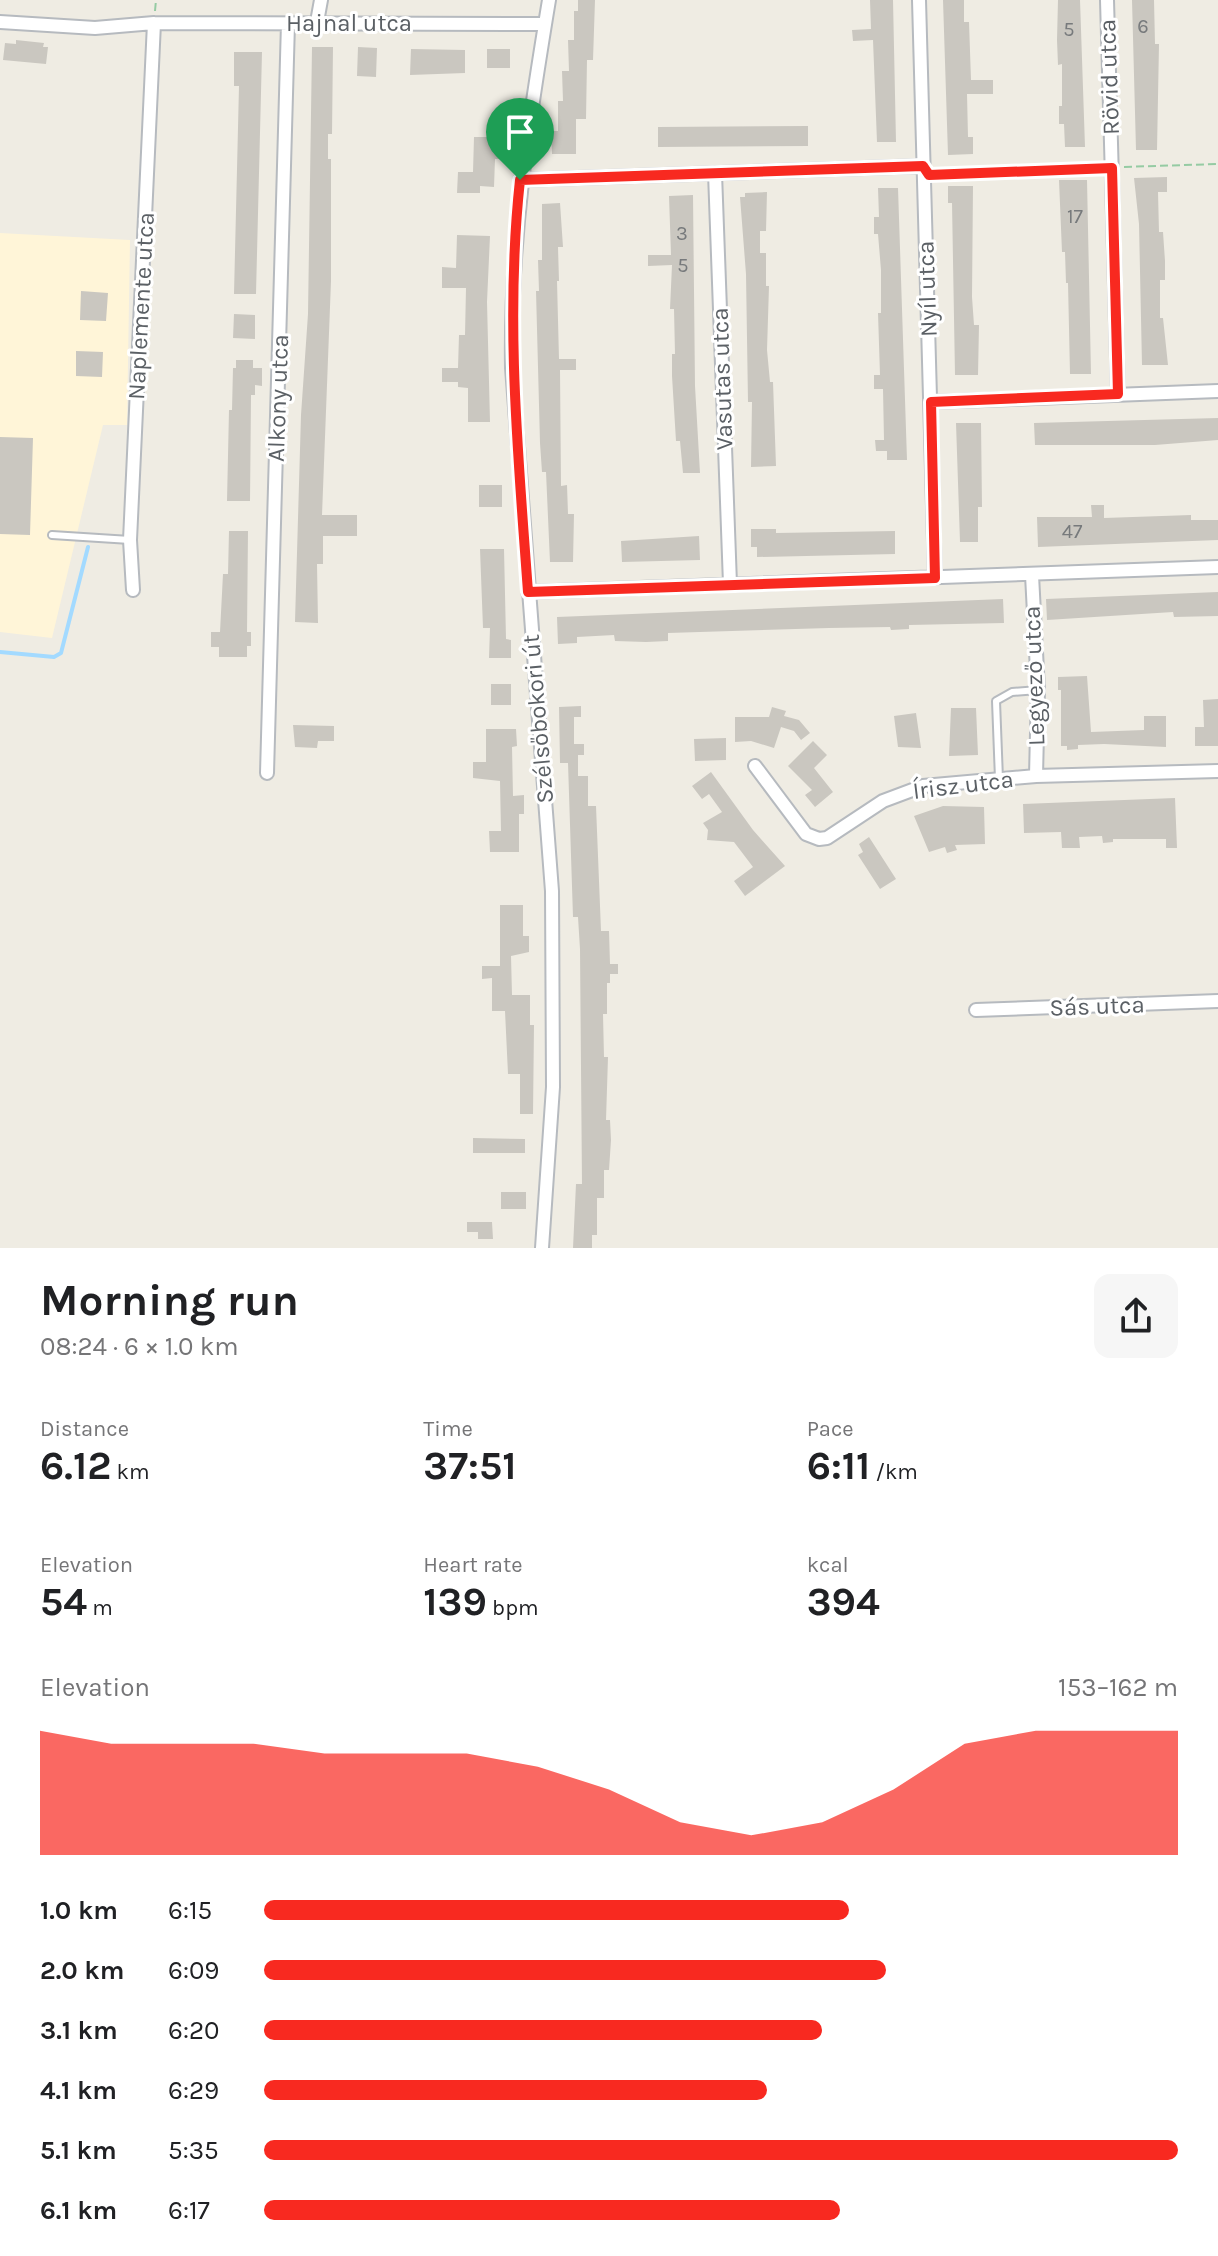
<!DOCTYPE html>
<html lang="en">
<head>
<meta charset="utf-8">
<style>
	:root { --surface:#fff; --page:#f6f6f6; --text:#202124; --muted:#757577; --accent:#f82920 }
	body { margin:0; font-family:Karla,sans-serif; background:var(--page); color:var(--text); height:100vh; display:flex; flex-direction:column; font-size:30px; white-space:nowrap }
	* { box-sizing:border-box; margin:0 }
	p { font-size:26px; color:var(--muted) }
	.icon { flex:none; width:44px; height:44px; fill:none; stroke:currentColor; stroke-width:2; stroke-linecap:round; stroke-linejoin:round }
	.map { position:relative; height:1248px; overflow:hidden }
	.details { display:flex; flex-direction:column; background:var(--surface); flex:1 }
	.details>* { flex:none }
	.pin { position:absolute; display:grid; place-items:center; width:68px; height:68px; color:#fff; margin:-82px -34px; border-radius:50% 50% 50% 0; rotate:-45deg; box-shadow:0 0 8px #0007 }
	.pin .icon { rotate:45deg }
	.round { display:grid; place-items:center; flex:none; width:84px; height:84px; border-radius:16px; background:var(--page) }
	.head { display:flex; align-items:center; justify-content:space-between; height:136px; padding:0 40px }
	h1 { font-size:44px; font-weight:700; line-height:60px }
	.figures { display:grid; grid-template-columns:repeat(3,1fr); gap:12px; height:136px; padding:8px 40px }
	.figures div { display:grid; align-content:center }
	.figures b { font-size:40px; font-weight:700 }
	.figures small { font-size:22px; font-weight:400 }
	.figures p { font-size:22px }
	.chart { height:224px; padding:16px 40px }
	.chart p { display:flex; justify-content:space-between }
	.chart svg { width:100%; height:144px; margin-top:8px; fill:var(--accent); opacity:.7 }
	ul { padding:0 40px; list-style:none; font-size:26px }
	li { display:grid; grid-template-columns:128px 96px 1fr; align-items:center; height:60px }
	li i { height:20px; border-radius:10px; background:var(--accent) }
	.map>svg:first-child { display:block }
</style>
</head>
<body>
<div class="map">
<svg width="1218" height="1248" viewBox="0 0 1218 1248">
	<rect width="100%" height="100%" fill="#efece3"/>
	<path fill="#fff5d8" d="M 0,233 L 130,240 L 127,425 L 103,425 L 52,638 L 0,632 Z"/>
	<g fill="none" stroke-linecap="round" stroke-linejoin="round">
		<path stroke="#a3daff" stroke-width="4" d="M 0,652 L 54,657 L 61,653 L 88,547"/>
	</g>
	<path fill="#cac7c0" d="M 578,0 L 595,0 L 593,60 L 587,60 L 586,119 L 576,119 L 576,154 L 552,154 L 551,131 L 558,131 L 558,101 L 563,101 L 562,71 L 569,71 L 568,40 L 574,40 L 574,11 L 578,11 Z
		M 870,0 L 893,0 L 896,142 L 877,142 L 873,40 L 853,41 L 852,30 L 871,29 Z
		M 943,0 L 964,0 L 964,22 L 969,22 L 971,80 L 993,80 L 993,94 L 967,94 L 968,137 L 973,137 L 973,154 L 948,155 Z
		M 1058,0 L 1080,0 L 1085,147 L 1065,147 L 1064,124 L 1059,124 L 1059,106 L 1062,106 L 1062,64 L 1058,65 L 1057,40 Z
		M 1132,0 L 1154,0 L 1155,44 L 1159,44 L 1157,150 L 1136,150 Z
		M 16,40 L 44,43 L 43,47 L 48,47 L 46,64 L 3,60 L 5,43 L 16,44 Z
		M 312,47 L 333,47 L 332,134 L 328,134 L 328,159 L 331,159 L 331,281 L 322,515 L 357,515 L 357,536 L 323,536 L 323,564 L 317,564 L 318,623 L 295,622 L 301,415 L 308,314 Z
		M 358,47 L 377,48 L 376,77 L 357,76 Z
		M 411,49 L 465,50 L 465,73 L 410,75 Z
		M 487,49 L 510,49 L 510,68 L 487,68 Z
		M 234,52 L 262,52 L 256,294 L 234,294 L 239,86 L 234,86 Z
		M 808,126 L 808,146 L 658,147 L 658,127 Z
		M 474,137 L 501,137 L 500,159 L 495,159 L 494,187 L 480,186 L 480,193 L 457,193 L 458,172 L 473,172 Z
		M 1167,177 L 1167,192 L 1158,192 L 1159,232 L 1163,232 L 1165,261 L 1165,280 L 1160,280 L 1160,318 L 1163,318 L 1168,365 L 1142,365 L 1139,224 L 1134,178 Z
		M 1059,180 L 1087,180 L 1091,374 L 1070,374 L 1068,283 L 1066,283 L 1065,252 L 1062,252 Z
		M 948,186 L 973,186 L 972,297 L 974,325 L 979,325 L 978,375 L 955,375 L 952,203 L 948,203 Z
		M 878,188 L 898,188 L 907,460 L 887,460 L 887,451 L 876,451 L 875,440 L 884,440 L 883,389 L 874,389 L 874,375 L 880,375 L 878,313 L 881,313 L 881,270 L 878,234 L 874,234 L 874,217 L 879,217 Z
		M 767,192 L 766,231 L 760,231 L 760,253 L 766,253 L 766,286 L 769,286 L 767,350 L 770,382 L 773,382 L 776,466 L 751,467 L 752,402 L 748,402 L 746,274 L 740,197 L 745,197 L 745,193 Z
		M 693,195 L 695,386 L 700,473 L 683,473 L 680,441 L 676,441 L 672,376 L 672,354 L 675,354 L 674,309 L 670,309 L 672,265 L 648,266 L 648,255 L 671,255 L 669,196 Z
		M 560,203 L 563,247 L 558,247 L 559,281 L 557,281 L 559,359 L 576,359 L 576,370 L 560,370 L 561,486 L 567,485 L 568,514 L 574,514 L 573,562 L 550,562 L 546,472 L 542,472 L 540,443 L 536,291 L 539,291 L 538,260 L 542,260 L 542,204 Z
		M 457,235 L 490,236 L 487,302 L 490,422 L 468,422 L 468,388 L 458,387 L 458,382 L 442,382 L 442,368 L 458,368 L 459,335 L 465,335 L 466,288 L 442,288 L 442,267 L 456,268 Z
		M 81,291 L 108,293 L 106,321 L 80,320 Z
		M 234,314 L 255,315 L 255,339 L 233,338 Z
		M 76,351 L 103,352 L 102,377 L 76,376 Z
		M 236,360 L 253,360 L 253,368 L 262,368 L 262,386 L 255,385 L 255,395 L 251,395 L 250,501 L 227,501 L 229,410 L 232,410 L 233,368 L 236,368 Z
		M 1218,418 L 1218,440 L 1155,445 L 1035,445 L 1034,423 Z
		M 956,423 L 981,423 L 982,507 L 978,507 L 978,542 L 960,542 Z
		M 0,437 L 33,438 L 30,535 L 0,534 Z
		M 479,485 L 502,485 L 502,507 L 479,507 Z
		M 1091,505 L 1104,505 L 1104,518 L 1191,515 L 1191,520 L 1218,520 L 1218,540 L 1038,547 L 1037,517 L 1092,517 Z
		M 751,529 L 776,529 L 776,533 L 895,531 L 895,554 L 757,557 L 757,547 L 751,547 Z
		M 229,531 L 248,531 L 247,632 L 251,632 L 251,646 L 247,646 L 247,657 L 219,657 L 219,647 L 211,647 L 211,632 L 220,632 L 223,574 L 228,574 Z
		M 699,536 L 700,560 L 622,562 L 621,541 Z
		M 480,549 L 504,549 L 506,639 L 511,640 L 511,658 L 489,658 L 490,628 L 483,628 Z
		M 1218,592 L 1218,616 L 1174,617 L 1173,612 L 1047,620 L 1046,599 Z
		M 1003,599 L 1004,623 L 909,625 L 909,629 L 891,630 L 890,627 L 829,628 L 668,633 L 668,641 L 646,642 L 615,641 L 614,635 L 577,637 L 577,643 L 558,644 L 557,617 Z
		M 1087,676 L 1091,732 L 1144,730 L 1144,716 L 1166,716 L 1166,747 L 1104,744 L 1078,745 L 1078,749 L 1067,750 L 1067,746 L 1061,746 L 1061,690 L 1058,690 L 1058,677 Z
		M 491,684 L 511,684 L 511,705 L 491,705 Z
		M 1218,699 L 1218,746 L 1195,746 L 1195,727 L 1204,727 L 1203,700 Z
		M 581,706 L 581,717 L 574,717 L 574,744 L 584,744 L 584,755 L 578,755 L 578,776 L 588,776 L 588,806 L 596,806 L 601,931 L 609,931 L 610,964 L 618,964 L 618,974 L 610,974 L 610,983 L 607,983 L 607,1014 L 603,1014 L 604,1057 L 608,1057 L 606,1120 L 610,1120 L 611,1140 L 609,1170 L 604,1170 L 604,1198 L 597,1198 L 597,1235 L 592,1235 L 592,1248 L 573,1248 L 576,1184 L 582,1184 L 580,949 L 578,917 L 573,917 L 568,763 L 560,763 L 559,707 Z
		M 772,707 L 786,711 L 784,716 L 799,720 L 810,733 L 801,740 L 794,731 L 781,727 L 774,748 L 751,741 L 735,742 L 735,717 L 769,717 Z
		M 951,708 L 976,708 L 978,755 L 949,756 Z
		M 916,713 L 921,748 L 898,747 L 894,716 Z
		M 293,725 L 334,726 L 334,741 L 318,741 L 317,748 L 295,747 Z
		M 486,729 L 516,729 L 517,746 L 512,747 L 513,796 L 524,795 L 524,814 L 519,814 L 519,852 L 490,852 L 489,831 L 501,831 L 500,781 L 473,778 L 473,762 L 486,762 Z
		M 726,738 L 726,760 L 695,761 L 694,739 Z
		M 813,741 L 827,755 L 814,768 L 833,792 L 815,807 L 805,795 L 812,790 L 788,766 Z
		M 711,772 L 753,830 L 785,866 L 745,896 L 734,881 L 753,867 L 734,842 L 707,840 L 708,830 L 703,823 L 722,812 L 709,794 L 702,799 L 692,786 Z
		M 1175,798 L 1177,848 L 1166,848 L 1166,839 L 1113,839 L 1113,842 L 1103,843 L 1102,836 L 1079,837 L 1080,848 L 1062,848 L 1061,832 L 1024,833 L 1023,804 Z
		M 943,806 L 984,807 L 985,844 L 955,845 L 957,850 L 947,853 L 945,847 L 929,852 L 914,816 Z
		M 869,837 L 896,879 L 880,889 L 858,855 L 863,852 L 859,844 Z
		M 500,905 L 523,905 L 523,936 L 529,936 L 529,952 L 511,956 L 512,995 L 530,995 L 530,1025 L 534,1025 L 533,1114 L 520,1114 L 520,1074 L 508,1074 L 505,1011 L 492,1011 L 492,978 L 482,979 L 482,966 L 500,966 Z
		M 473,1138 L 525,1139 L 525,1153 L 473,1153 Z
		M 501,1192 L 526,1192 L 526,1209 L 501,1209 Z
		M 467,1222 L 492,1222 L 493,1239 L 478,1239 L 478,1232 L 467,1232 Z"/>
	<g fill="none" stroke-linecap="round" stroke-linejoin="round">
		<defs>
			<path id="service" d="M 52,535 L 130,540
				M 999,779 L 996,701 L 1012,692 L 1038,690"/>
			<path id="minor" d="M 919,0 L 935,578
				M 1107,0 L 1118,394
				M 0,22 L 95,28 L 154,23 L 545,24
				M 317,22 L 321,0
				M 715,173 L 730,584
				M 520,180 L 923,166
				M 931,402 L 1218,391
				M 1032,575 L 1038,690 L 1036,776
				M 133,590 L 130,540 L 154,23
				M 528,592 L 1218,567
				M 755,766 L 806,834 L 819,839 L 827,838 L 883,801 L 923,786 L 1036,776 L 1218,771
				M 267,773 L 288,23
				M 976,1010 L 1218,1001
				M 542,1248 L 553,1087 L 552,891 L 512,368 C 510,239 528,127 549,0"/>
		</defs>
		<use href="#service" stroke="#b6babf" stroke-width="10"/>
		<use href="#minor" stroke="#b6babf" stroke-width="16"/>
		<path stroke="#95cba3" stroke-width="2" stroke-dasharray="8 4" stroke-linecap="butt" d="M 155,11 L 156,0
			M 1124,167 L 1218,164
			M 936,175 L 1097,168"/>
		<use href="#service" stroke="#fff" stroke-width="6"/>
		<use href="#minor" stroke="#fff" stroke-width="12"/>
	</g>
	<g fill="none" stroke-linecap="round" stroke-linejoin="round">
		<defs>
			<path id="route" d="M 923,166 L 929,175 L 1112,168 L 1118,394 L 931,402 L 935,578 L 528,592 C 518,454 505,318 520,180 Z"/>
		</defs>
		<use href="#route" stroke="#fff" stroke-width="16"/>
		<use href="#route" stroke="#f82920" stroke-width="10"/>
	</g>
	<g text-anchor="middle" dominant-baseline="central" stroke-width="6" stroke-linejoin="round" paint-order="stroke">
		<g font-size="20" fill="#777a7c">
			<text x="1143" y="26">6</text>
			<text x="1069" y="29">5</text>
			<text x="1075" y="216">17</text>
			<text x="682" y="233">3</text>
			<text x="683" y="265">5</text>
			<text x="1072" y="531">47</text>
		</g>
		<g font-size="24" fill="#5b6065" stroke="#fff">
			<text x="349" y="23">Hajnal utca</text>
			<text transform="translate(1109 77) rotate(-92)">Rövid utca</text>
			<text transform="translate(927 289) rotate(-92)">Nyíl utca</text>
			<text transform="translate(141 306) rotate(-87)">Naplemente utca</text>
			<text transform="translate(722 379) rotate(-92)">Vasutas utca</text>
			<text transform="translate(278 398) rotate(-88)">Alkony utca</text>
			<text transform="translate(1034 676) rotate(-92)">Legyező utca</text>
			<text transform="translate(538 719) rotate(-95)">Szélsőbokori út</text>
			<text transform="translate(963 785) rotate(-7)">Írisz utca</text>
			<text transform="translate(1097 1006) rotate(-2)">Sás utca</text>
		</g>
	</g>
</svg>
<div class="pin" style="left:520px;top:180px;background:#1e9e55"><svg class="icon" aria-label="arrive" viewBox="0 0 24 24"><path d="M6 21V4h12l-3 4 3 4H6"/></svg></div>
</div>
<section class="details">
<div class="head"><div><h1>Morning run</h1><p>08:24 · 6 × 1.0 km</p></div><a class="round"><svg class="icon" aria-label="share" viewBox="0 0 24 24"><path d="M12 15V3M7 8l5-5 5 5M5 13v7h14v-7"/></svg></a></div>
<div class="figures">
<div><p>Distance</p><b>6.12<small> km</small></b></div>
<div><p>Time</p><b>37:51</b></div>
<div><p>Pace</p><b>6:11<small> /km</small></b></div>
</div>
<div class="figures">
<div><p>Elevation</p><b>54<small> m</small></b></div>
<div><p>Heart rate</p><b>139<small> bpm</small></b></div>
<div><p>kcal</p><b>394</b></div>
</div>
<div class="chart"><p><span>Elevation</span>153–162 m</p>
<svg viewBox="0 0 160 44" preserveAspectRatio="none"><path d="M0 44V6L10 10L20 10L30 10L40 13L50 13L60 13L70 17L80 24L90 34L100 38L110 34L120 24L130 10L140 6L150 6L160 6V44z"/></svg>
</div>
<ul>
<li><b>1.0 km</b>6:15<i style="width:64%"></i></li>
<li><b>2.0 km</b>6:09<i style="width:68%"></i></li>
<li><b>3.1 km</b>6:20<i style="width:61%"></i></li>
<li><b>4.1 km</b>6:29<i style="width:55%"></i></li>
<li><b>5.1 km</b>5:35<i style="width:100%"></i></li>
<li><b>6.1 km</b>6:17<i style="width:63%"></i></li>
</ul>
</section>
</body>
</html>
